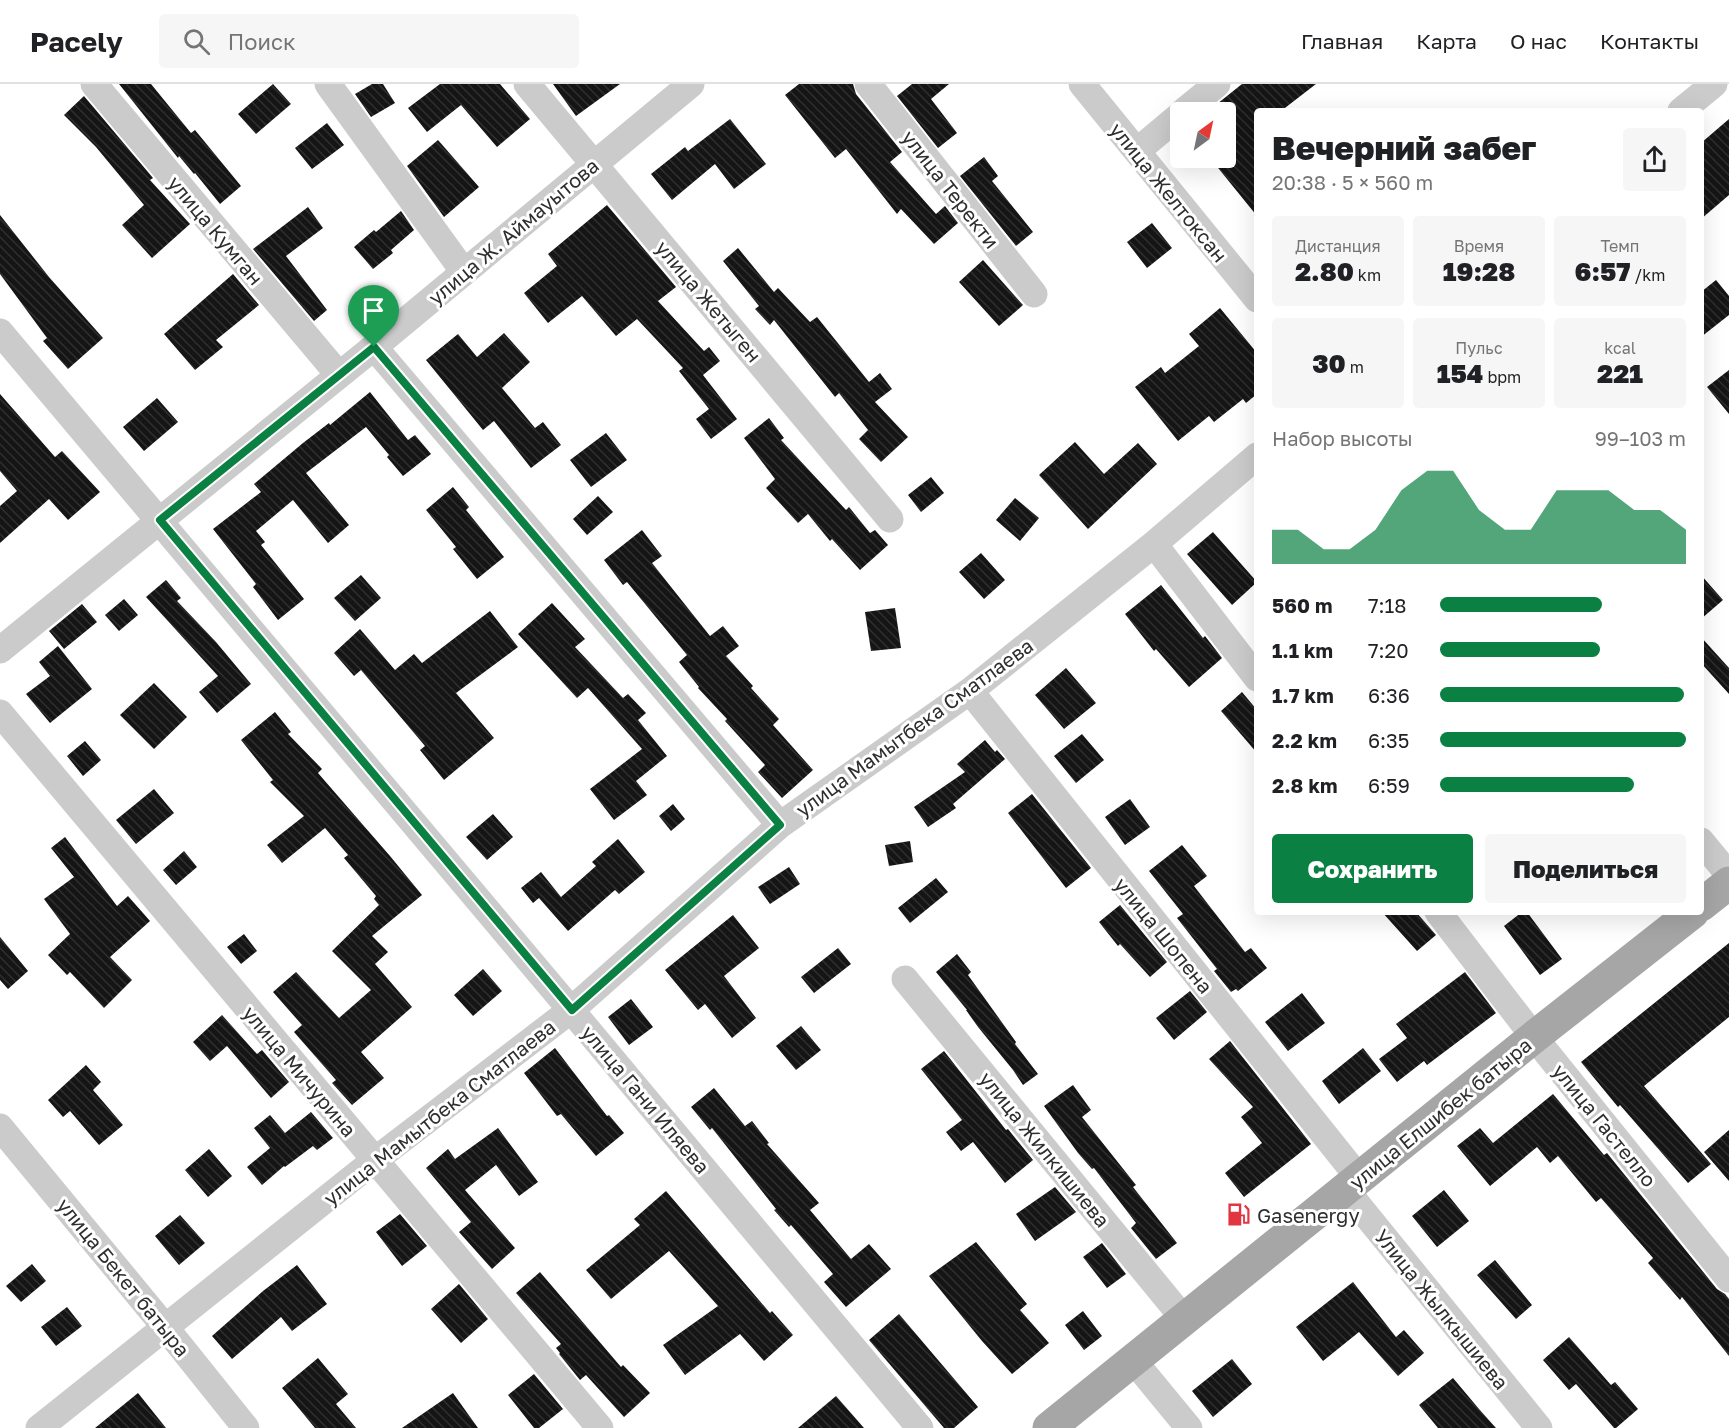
<!DOCTYPE html>
<html lang="ru">
<head>
<meta charset="utf-8">
<style>
	:root { --surface:#fff; --page:#f6f6f6; --text:#202124; --muted:#757577; --line:#e0e0e0; --accent:#0b8043 }
	body { margin:0; font-family:"Golos Text",sans-serif; background:var(--page); color:var(--text); height:100vh; display:flex; flex-direction:column; font-size:22px; white-space:nowrap }
	* { box-sizing:border-box; margin:0 }
	p { font-size:20px; color:var(--muted) }
	.icon { flex:none; width:33px; height:33px; fill:none; stroke:currentColor; stroke-width:2; stroke-linecap:round; stroke-linejoin:round }
	.map { position:relative; flex:1; overflow:hidden }
	.drawer { position:absolute; left:1254px; top:24px; width:450px; height:807px; display:flex; flex-direction:column; background:var(--surface); border-radius:6px; box-shadow:0 6px 24px #0002 }
	.drawer>* { flex:none }
	.needle { width:39px; rotate:33deg }
	.tools { position:absolute; left:1170px; top:18px; display:grid; gap:12px }
	.tools a { display:grid; place-items:center; width:66px; height:66px; border-radius:6px; background:var(--surface); box-shadow:0 6px 24px #0002; font-size:30px }
	.pin { position:absolute; display:grid; place-items:center; width:51px; height:51px; color:#fff; margin:-62px -26px; border-radius:50% 50% 50% 0; rotate:-45deg; box-shadow:0 0 6px #0007 }
	.pin .icon { rotate:45deg }
	.round { display:grid; place-items:center; flex:none; width:63px; height:63px; border-radius:6px; background:var(--page) }
	.headline { display:flex; align-items:center; justify-content:space-between; height:102px; padding:0 18px }
	h1 { font-size:33px; font-weight:800; line-height:45px }
	.metrics { display:grid; grid-template-columns:repeat(3,1fr); gap:9px; height:102px; padding:6px 18px }
	.metrics div { display:grid; align-content:center; border-radius:6px; background:var(--page); text-align:center }
	.metrics b { font-size:26px; font-weight:800 }
	.metrics small { font-size:16px; font-weight:400 }
	.metrics p { font-size:16px }
	.chart { height:168px; padding:12px 18px }
	.chart p { display:flex; justify-content:space-between }
	.chart svg { width:100%; height:108px; margin-top:6px; fill:var(--accent); opacity:.7 }
	.action { display:flex; gap:12px; margin-top:auto; padding:12px 18px }
	.action a { flex:1; height:69px; border-radius:6px; background:var(--accent); color:#fff; font-size:24px; font-weight:800; line-height:69px; text-align:center }
	.action a+a { background:var(--page); color:var(--text) }
	ul { padding:0 18px; list-style:none; font-size:20px }
	li { display:grid; grid-template-columns:96px 72px 1fr; align-items:center; height:45px }
	li i { height:15px; border-radius:8px; background:var(--accent) }
	header { display:flex; align-items:center; gap:36px; box-sizing:border-box; height:84px; padding:0 30px; background:var(--surface); border-bottom:2px solid var(--line) }
	header strong { font-size:28px }
	nav { display:flex; gap:33px; margin-inline-start:auto; font-size:21px }
	.search { width:420px; height:54px; background:var(--page); display:flex; align-items:center; gap:15px; box-sizing:border-box; padding:0 21px; border-radius:6px; color:var(--muted); font-size:22px }
	.map>svg:first-child { display:block }
</style>
</head>
<body>
<header>
<strong>Pacely</strong>
<div class="search"><svg class="icon" aria-label="search" viewBox="0 0 24 24"><circle cx="10" cy="10" r="6"/><path d="M15 15l6 6"/></svg>Поиск</div>
<nav><a>Главная</a><a>Карта</a><a>О нас</a><a>Контакты</a></nav>
</header>
<div class="map">
<svg width="1729" height="1344" viewBox="0 0 1729 1344">
	<defs>
		<pattern id="building-back-hatch" width="6" height="6" patternUnits="userSpaceOnUse" patternTransform="scale(1.5)"><rect width="6" height="6" fill="#151515"/><path d="M-1 5l2 2M0 0l6 6M5-1l2 2" fill="none" stroke="#2f2f2f"/></pattern>
	</defs>
	<rect width="100%" height="100%" fill="#fff"/>
	<path fill="url(#building-back-hatch)" d="M 119,0 L 151,0 L 191,49 L 195,46 L 241,102 L 220,120 L 195,89 L 194,90 L 179,72 L 178,74 Z
		M 273,0 L 291,20 L 256,50 L 238,30 Z
		M 372,0 L 383,0 L 395,19 L 371,33 L 355,10 Z
		M 440,0 L 500,0 L 530,35 L 497,63 L 461,21 L 427,48 L 408,24 Z
		M 553,0 L 620,0 L 576,32 Z
		M 799,0 L 853,0 L 856,10 L 902,68 L 890,78 L 936,130 L 945,122 L 958,139 L 934,160 L 901,125 L 897,130 L 846,65 L 835,74 L 785,11 Z
		M 912,0 L 949,0 L 931,15 L 957,49 L 938,64 L 897,12 Z
		M 1242,0 L 1316,0 L 1281,27 L 1257,27 L 1257,132 L 1210,74 L 1226,74 L 1226,28 L 1207,28 Z
		M 84,12 L 153,94 L 150,96 L 190,140 L 152,174 L 122,141 L 144,121 L 96,63 L 64,31 Z
		M 730,35 L 766,80 L 734,105 L 715,80 L 672,116 L 651,90 L 685,63 L 688,67 Z
		M 1729,35 L 1729,111 L 1701,135 L 1701,59 Z
		M 327,39 L 344,61 L 312,85 L 295,64 Z
		M 438,56 L 479,103 L 444,133 L 407,82 Z
		M 984,73 L 998,92 L 992,97 L 1033,148 L 1016,162 L 960,92 Z
		M 607,121 L 676,203 L 658,217 L 704,267 L 709,263 L 720,277 L 703,291 L 737,335 L 711,355 L 696,335 L 709,325 L 679,287 L 683,284 L 637,235 L 616,252 L 582,212 L 548,239 L 524,209 L 557,182 L 548,170 Z
		M 308,123 L 323,144 L 286,172 L 327,226 L 314,237 L 253,165 Z
		M 401,127 L 414,146 L 391,166 L 393,169 L 373,185 L 354,163 L 374,146 L 376,148 Z
		M 0,131 L 49,193 L 103,254 L 68,285 L 43,257 L 47,254 L 0,190 Z
		M 1152,139 L 1172,164 L 1147,184 L 1127,158 Z
		M 738,164 L 774,208 L 778,204 L 810,238 L 817,233 L 869,298 L 880,289 L 892,305 L 875,318 L 908,353 L 881,378 L 859,355 L 868,346 L 839,309 L 835,313 L 774,236 L 770,241 L 755,225 L 759,222 L 723,177 Z
		M 983,176 L 1023,221 L 999,242 L 959,198 Z
		M 233,190 L 259,221 L 216,256 L 223,263 L 195,286 L 164,250 Z
		M 1716,196 L 1729,212 L 1729,231 L 1701,253 L 1701,208 Z
		M 1220,224 L 1257,269 L 1257,310 L 1246,319 L 1243,315 L 1214,338 L 1209,332 L 1178,357 L 1135,303 L 1161,283 L 1165,289 L 1199,262 L 1189,250 Z
		M 504,249 L 530,278 L 502,304 L 535,344 L 543,338 L 561,361 L 531,384 L 494,337 L 483,346 L 426,276 L 458,250 L 477,273 Z
		M 1729,286 L 1729,330 L 1707,303 Z
		M 370,308 L 408,356 L 415,351 L 431,370 L 403,392 L 387,373 L 389,371 L 366,343 L 306,389 L 349,441 L 328,459 L 293,416 L 256,447 L 265,458 L 261,461 L 304,515 L 278,536 L 253,503 L 256,500 L 213,445 L 261,408 L 254,400 L 303,359 L 329,339 L 330,341 Z
		M 0,310 L 55,373 L 62,367 L 100,408 L 68,436 L 49,415 L 0,459 L 0,422 L 17,407 L 0,387 Z
		M 157,314 L 178,338 L 144,367 L 123,343 Z
		M 769,334 L 784,354 L 781,356 L 846,426 L 849,423 L 870,449 L 875,446 L 888,461 L 860,486 L 832,455 L 830,457 L 808,430 L 798,439 L 766,404 L 775,395 L 744,354 Z
		M 606,349 L 627,376 L 591,403 L 570,376 Z
		M 1075,358 L 1104,390 L 1138,359 L 1157,380 L 1088,445 L 1039,391 Z
		M 931,393 L 944,409 L 921,428 L 908,411 Z
		M 453,403 L 469,423 L 466,426 L 504,473 L 477,495 L 453,465 L 456,463 L 426,426 Z
		M 598,412 L 613,428 L 587,451 L 573,435 Z
		M 1015,414 L 1039,434 L 1020,457 L 996,436 Z
		M 642,446 L 662,472 L 652,479 L 710,552 L 723,542 L 739,562 L 726,572 L 753,602 L 751,604 L 779,635 L 773,641 L 813,686 L 782,714 L 758,688 L 765,681 L 725,637 L 727,635 L 698,604 L 699,603 L 679,578 L 687,571 L 627,498 L 623,501 L 604,476 Z
		M 1213,448 L 1257,498 L 1232,521 L 1187,470 Z
		M 981,469 L 1005,496 L 984,515 L 959,488 Z
		M 361,491 L 381,514 L 355,537 L 334,514 Z
		M 1701,491 L 1723,516 L 1701,535 Z
		M 166,496 L 181,514 L 177,517 L 216,558 L 251,600 L 217,629 L 199,608 L 218,592 L 146,513 Z
		M 1161,501 L 1203,554 L 1205,552 L 1222,574 L 1189,603 L 1156,565 L 1154,567 L 1125,530 Z
		M 124,515 L 138,531 L 119,547 L 105,531 Z
		M 552,519 L 585,555 L 575,563 L 623,614 L 628,610 L 646,629 L 638,636 L 667,672 L 636,697 L 647,711 L 614,736 L 590,705 L 642,665 L 588,604 L 577,614 L 518,550 Z
		M 82,520 L 97,538 L 64,565 L 49,547 Z
		M 895,524 L 901,564 L 871,567 L 865,528 Z
		M 490,527 L 518,563 L 456,609 L 494,654 L 444,696 L 420,666 L 425,662 L 361,586 L 354,592 L 334,569 L 360,545 L 395,586 L 414,570 L 422,579 Z
		M 1701,553 L 1729,584 L 1729,610 L 1701,579 Z
		M 58,562 L 92,605 L 50,639 L 26,610 L 50,592 L 39,578 Z
		M 1066,584 L 1096,619 L 1064,645 L 1035,611 Z
		M 154,599 L 187,633 L 154,665 L 120,631 Z
		M 1242,608 L 1257,626 L 1257,669 L 1221,627 Z
		M 275,628 L 291,648 L 288,650 L 322,685 L 318,689 L 390,772 L 422,811 L 372,852 L 388,868 L 375,880 L 412,923 L 361,968 L 384,994 L 352,1021 L 332,999 L 336,996 L 294,948 L 302,941 L 273,908 L 296,888 L 339,934 L 371,906 L 332,867 L 379,821 L 374,815 L 376,812 L 344,774 L 348,771 L 325,744 L 282,779 L 267,761 L 304,732 L 270,698 L 273,696 L 241,656 Z
		M 1082,650 L 1104,676 L 1076,699 L 1054,672 Z
		M 985,656 L 995,668 L 997,666 L 1005,675 L 953,720 L 956,724 L 928,743 L 914,723 L 965,688 L 957,680 Z
		M 85,657 L 101,676 L 83,692 L 67,672 Z
		M 154,705 L 174,729 L 136,760 L 116,736 Z
		M 1032,710 L 1091,784 L 1066,804 L 1008,729 Z
		M 1130,715 L 1150,743 L 1125,761 L 1105,733 Z
		M 673,720 L 685,735 L 671,747 L 659,732 Z
		M 493,730 L 513,753 L 487,776 L 466,753 Z
		M 65,753 L 117,822 L 128,812 L 150,837 L 110,873 L 132,896 L 104,924 L 70,888 L 67,891 L 48,871 L 70,850 L 44,815 L 74,793 L 51,764 Z
		M 618,755 L 645,788 L 619,810 L 615,806 L 568,847 L 539,814 L 533,819 L 521,804 L 541,788 L 561,813 L 596,782 L 592,778 Z
		M 910,757 L 913,778 L 889,782 L 885,761 Z
		M 1182,761 L 1207,792 L 1194,802 L 1245,868 L 1251,864 L 1267,884 L 1238,907 L 1236,905 L 1231,908 L 1214,887 L 1217,885 L 1177,834 L 1183,830 L 1149,787 Z
		M 184,767 L 197,783 L 176,801 L 163,786 Z
		M 789,783 L 800,800 L 770,820 L 758,803 Z
		M 936,794 L 948,808 L 910,839 L 898,824 Z
		M 1120,821 L 1167,878 L 1150,893 L 1120,860 L 1118,862 L 1099,838 Z
		M 1382,828 L 1416,828 L 1436,851 L 1417,867 Z
		M 1522,828 L 1527,828 L 1562,875 L 1540,891 L 1504,842 Z
		M 733,831 L 759,864 L 724,892 L 756,934 L 732,954 L 705,920 L 698,926 L 665,886 Z
		M 244,850 L 257,867 L 241,880 L 227,863 Z
		M 0,853 L 28,887 L 8,905 L 0,896 Z
		M 1729,859 L 1729,933 L 1644,1002 L 1711,1080 L 1688,1099 L 1620,1021 L 1618,1023 L 1581,978 Z
		M 838,864 L 851,880 L 814,909 L 801,893 Z
		M 957,870 L 971,888 L 968,891 L 1016,958 L 1015,960 L 1038,990 L 1023,1001 L 1013,986 L 978,943 L 966,926 L 967,926 L 936,888 Z
		M 483,885 L 502,907 L 473,932 L 454,911 Z
		M 1465,888 L 1496,929 L 1427,981 L 1424,977 L 1397,998 L 1379,975 L 1407,954 L 1396,940 Z
		M 1190,907 L 1207,928 L 1174,956 L 1156,934 Z
		M 1302,909 L 1325,939 L 1288,967 L 1265,938 Z
		M 631,915 L 653,943 L 629,961 L 608,933 Z
		M 222,931 L 257,970 L 262,966 L 289,998 L 271,1014 L 227,962 L 210,977 L 193,958 Z
		M 801,942 L 821,966 L 796,986 L 776,962 Z
		M 1230,957 L 1311,1060 L 1244,1113 L 1225,1089 L 1262,1059 L 1241,1033 L 1253,1023 L 1209,975 Z
		M 555,964 L 607,1032 L 609,1031 L 624,1049 L 596,1072 L 561,1030 L 557,1032 L 524,989 Z
		M 1363,964 L 1381,987 L 1339,1020 L 1322,997 Z
		M 944,967 L 1006,1046 L 1008,1045 L 1033,1076 L 1005,1099 L 973,1058 L 961,1067 L 946,1048 L 962,1036 L 921,985 Z
		M 86,981 L 101,998 L 93,1006 L 123,1041 L 99,1061 L 70,1027 L 63,1033 L 48,1016 Z
		M 1073,1001 L 1091,1026 L 1082,1033 L 1136,1101 L 1133,1103 L 1177,1159 L 1156,1175 L 1131,1144 L 1136,1139 L 1094,1084 L 1092,1085 L 1078,1069 L 1044,1022 Z
		M 714,1004 L 745,1042 L 752,1037 L 769,1059 L 767,1060 L 819,1119 L 810,1126 L 851,1175 L 869,1160 L 891,1185 L 846,1223 L 824,1198 L 833,1190 L 791,1141 L 789,1143 L 774,1126 L 776,1125 L 712,1044 L 710,1046 L 691,1023 Z
		M 1553,1010 L 1604,1071 L 1607,1069 L 1717,1205 L 1725,1210 L 1729,1215 L 1729,1272 L 1682,1213 L 1680,1216 L 1648,1179 L 1653,1174 L 1601,1114 L 1596,1118 L 1558,1072 L 1550,1079 L 1537,1063 L 1490,1102 L 1457,1062 L 1480,1044 L 1493,1059 Z
		M 311,1028 L 333,1054 L 317,1066 L 313,1062 L 285,1083 L 284,1082 L 262,1101 L 247,1083 L 270,1064 L 254,1044 L 270,1031 L 285,1049 Z
		M 498,1044 L 538,1098 L 519,1112 L 496,1081 L 465,1106 L 515,1164 L 492,1185 L 459,1148 L 471,1138 L 426,1084 L 448,1065 L 455,1075 Z
		M 1729,1046 L 1729,1097 L 1704,1068 Z
		M 209,1065 L 232,1092 L 208,1113 L 185,1086 Z
		M 1055,1103 L 1076,1128 L 1035,1157 L 1016,1130 Z
		M 1444,1106 L 1469,1137 L 1437,1163 L 1412,1132 Z
		M 666,1107 L 770,1229 L 772,1227 L 793,1251 L 764,1277 L 740,1250 L 685,1291 L 663,1261 L 718,1222 L 669,1167 L 611,1215 L 586,1186 L 640,1141 L 634,1135 Z
		M 400,1130 L 427,1162 L 402,1182 L 376,1148 Z
		M 180,1131 L 205,1159 L 179,1181 L 155,1152 Z
		M 976,1158 L 1027,1220 L 1020,1226 L 1049,1259 L 1012,1290 L 982,1257 L 929,1192 Z
		M 1102,1159 L 1126,1190 L 1107,1204 L 1083,1173 Z
		M 1495,1176 L 1532,1221 L 1516,1235 L 1477,1191 Z
		M 32,1180 L 46,1197 L 21,1218 L 6,1202 Z
		M 297,1181 L 327,1220 L 292,1247 L 281,1233 L 232,1275 L 212,1252 L 263,1207 Z
		M 540,1188 L 621,1283 L 623,1281 L 650,1309 L 624,1333 L 586,1291 L 580,1296 L 559,1270 L 560,1269 L 556,1264 L 561,1260 L 516,1209 Z
		M 1353,1198 L 1396,1253 L 1404,1246 L 1424,1269 L 1398,1292 L 1359,1248 L 1323,1277 L 1296,1243 Z
		M 459,1200 L 488,1235 L 461,1259 L 431,1225 Z
		M 67,1223 L 82,1242 L 56,1262 L 41,1243 Z
		M 1083,1227 L 1102,1252 L 1084,1266 L 1065,1241 Z
		M 899,1230 L 978,1323 L 954,1344 L 944,1344 L 869,1256 Z
		M 1569,1253 L 1611,1301 L 1615,1298 L 1638,1325 L 1616,1344 L 1614,1344 L 1576,1300 L 1569,1306 L 1543,1276 Z
		M 318,1274 L 348,1310 L 336,1320 L 356,1344 L 315,1344 L 282,1304 Z
		M 1232,1275 L 1252,1300 L 1213,1333 L 1192,1307 Z
		M 534,1290 L 563,1325 L 539,1344 L 534,1344 L 508,1311 Z
		M 1453,1294 L 1479,1325 L 1496,1344 L 1438,1344 L 1419,1321 Z
		M 138,1309 L 166,1344 L 95,1344 Z
		M 453,1309 L 478,1344 L 402,1344 Z
		M 836,1312 L 864,1344 L 798,1344 Z"/>
	<g fill="none" stroke-linecap="round" stroke-linejoin="round">
		<path stroke="#cbcbcb" stroke-width="27" d="M 94,0 L 339,291
			M 328,0 L 464,188
			M 527,0 L 890,435
			M 868,0 L 1034,210
			M 1082,0 L 1257,215
			M 1681,27 L 1714,0
			M 1183,28 L 1217,0
			M 1137,67 L 1180,31
			M 0,248 L 571,926 L 920,1344
			M 374,263 L 780,741
			M 1154,460 L 1257,594
			M 0,566 L 374,263 L 691,0
			M 970,607 L 1359,1094
			M 0,629 L 600,1344
			M 1701,757 L 1729,791
			M 1438,828 L 1534,953 L 1729,1195
			M 905,895 L 1184,1235
			M 0,1043 L 165,1243 L 246,1344
			M 1345,1105 L 1539,1344
			M 1133,1276 L 1189,1344
			M 39,1344 L 375,1076 L 571,926 L 780,741 L 970,607 L 1154,460 L 1257,372"/>
		<path stroke="#a6a6a6" stroke-width="33" d="M 1701,821 L 1729,799
			M 1049,1344 L 1534,953 L 1693,828"/>
	</g>
	<g fill="none" stroke-linecap="round" stroke-linejoin="round">
		<defs>
			<path id="route" d="M 374,263 L 780,741 L 572,926 L 160,436 Z"/>
		</defs>
		<use href="#route" stroke="#fff" stroke-width="12"/>
		<use href="#route" stroke="#0b8043" stroke-width="8"/>
	</g>
	<defs>
		<symbol id="fuel-bare" viewBox="-9 -9 18 18"><path d="M-5.5-6h7V0h2V4h1.3V-2.5L3-4.5l.8-.8L6-3V5H2.5V1h-1V6h-7ZM-4.2-4.7v3.2H.2V-4.7Z" fill="#e13540" stroke="#fff" stroke-width="2.5" paint-order="stroke"/></symbol>
	</defs>
	<g fill-rule="evenodd">
		<use href="#fuel-bare" x="1222" y="1114" width="33" height="33"/>
	</g>
	<g text-anchor="middle" dominant-baseline="central" stroke-width="6" stroke-linejoin="round" paint-order="stroke">
		<g font-size="20" fill="#2e2e2e" stroke="#fff">
			<text transform="translate(951 105) rotate(52)">улица Теректи</text>
			<text transform="translate(1169 108) rotate(51)">улица Желтоксан</text>
			<text transform="translate(216 146) rotate(50)">улица Кумган</text>
			<text transform="translate(513 147) rotate(-40)">улица Ж. Аймауытова</text>
			<text transform="translate(709 217) rotate(50)">улица Жетыген</text>
			<text transform="translate(914 643) rotate(-36)">улица Мамытбека Сматлаева</text>
			<text transform="translate(1164 851) rotate(51)">улица Шопена</text>
			<text transform="translate(300 987) rotate(50)">улица Мичурина</text>
			<text transform="translate(646 1015) rotate(50)">улица Гани Иляева</text>
			<text transform="translate(439 1028) rotate(-38)">улица Мамытбека Сматлаева</text>
			<text transform="translate(1440 1029) rotate(-39)">улица Елшибек батыра</text>
			<text transform="translate(1605 1041) rotate(51)">улица Гастелло</text>
			<text transform="translate(1045 1065) rotate(51)">улица Жилкишиева</text>
			<text transform="translate(124 1193) rotate(51)">улица Бекет батыра</text>
			<text transform="translate(1442 1225) rotate(51)">Улица Жылкышиева</text>
		</g>
		<g font-size="20" fill="#2e2e2e" stroke="#fff" text-anchor="start">
			<text x="1257" y="1131">Gasenergy</text>
		</g>
	</g>
</svg>
<div class="tools">
<a><svg class="needle" viewBox="-14 -14 28 28"><path d="M0-13l5 13h-10z" fill="#e53935"/><path d="M0 13l5-13h-10z" fill="#757577"/></svg></a>
</div>
<div class="pin" style="left:374px;top:263px;background:#1e9e55"><svg class="icon" aria-label="arrive" viewBox="0 0 24 24"><path d="M6 21V4h12l-3 4 3 4H6"/></svg></div>
<section class="drawer">
<div class="headline"><div><h1>Вечерний забег</h1><p>20:38 · 5 × 560 m</p></div><a class="round"><svg class="icon" aria-label="share" viewBox="0 0 24 24"><path d="M12 15V3M7 8l5-5 5 5M5 13v7h14v-7"/></svg></a></div>
<div class="metrics">
<div><p>Дистанция</p><b>2.80<small> km</small></b></div>
<div><p>Время</p><b>19:28</b></div>
<div><p>Темп</p><b>6:57<small> /km</small></b></div>
</div>
<div class="metrics">
<div><b>30<small> m</small></b></div>
<div><p>Пульс</p><b>154<small> bpm</small></b></div>
<div><p>kcal</p><b>221</b></div>
</div>
<div class="chart"><p><span>Набор высоты</span>99–103 m</p>
<svg viewBox="0 0 160 44" preserveAspectRatio="none"><path d="M0 44V30L10 30L20 38L30 38L40 30L50 14L60 6L70 6L80 22L90 30L100 30L110 14L120 14L130 14L140 22L150 22L160 30V44z"/></svg>
</div>
<ul>
<li><b>560 m</b>7:18<i style="width:66%"></i></li>
<li><b>1.1 km</b>7:20<i style="width:65%"></i></li>
<li><b>1.7 km</b>6:36<i style="width:99%"></i></li>
<li><b>2.2 km</b>6:35<i style="width:100%"></i></li>
<li><b>2.8 km</b>6:59<i style="width:79%"></i></li>
</ul>
<div class="action"><a>Сохранить</a><a>Поделиться</a></div>
</section>
</div>
</body>
</html>
